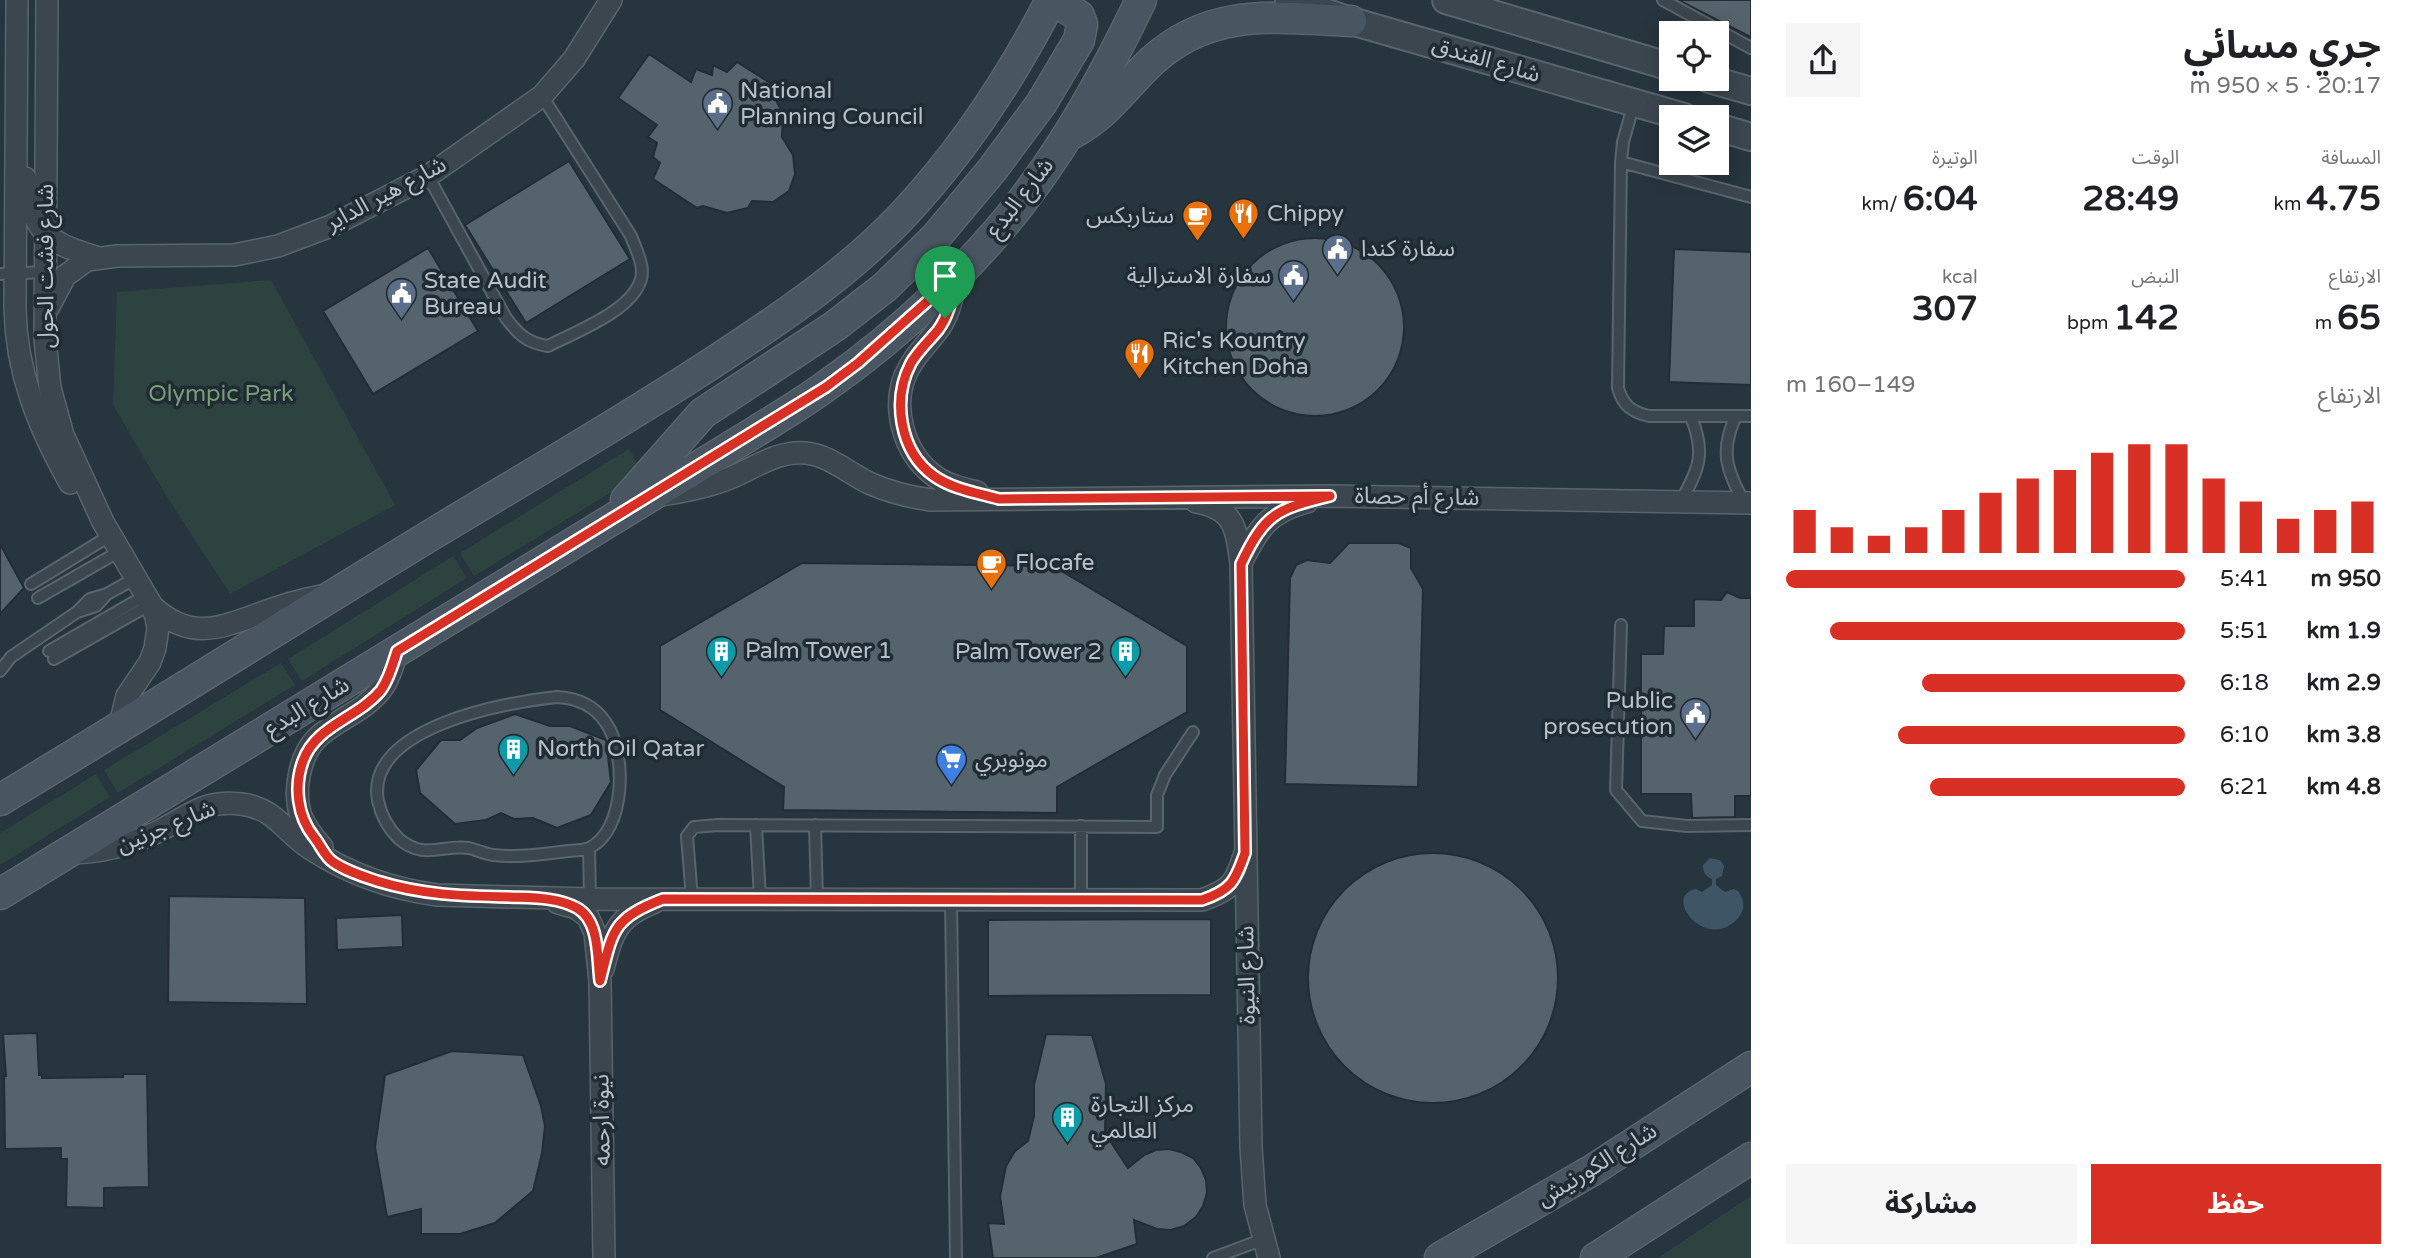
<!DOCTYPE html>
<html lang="ar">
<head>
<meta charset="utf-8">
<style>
	:root { --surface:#fff; --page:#f6f6f6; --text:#202124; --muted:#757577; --accent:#d93025 }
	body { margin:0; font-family:"Varela Round","Noto Sans Arabic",sans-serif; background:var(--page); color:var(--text); direction:rtl; height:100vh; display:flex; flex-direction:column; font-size:26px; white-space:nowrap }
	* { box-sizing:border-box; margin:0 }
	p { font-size:23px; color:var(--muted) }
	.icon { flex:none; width:38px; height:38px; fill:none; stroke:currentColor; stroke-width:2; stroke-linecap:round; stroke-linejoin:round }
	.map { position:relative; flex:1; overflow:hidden; direction:ltr }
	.side { display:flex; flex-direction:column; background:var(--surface); width:665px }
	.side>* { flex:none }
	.controls { position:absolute; left:1659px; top:21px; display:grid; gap:14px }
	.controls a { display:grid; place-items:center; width:70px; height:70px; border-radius:0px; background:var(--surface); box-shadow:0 4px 18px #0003; font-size:35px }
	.pin { position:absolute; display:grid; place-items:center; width:60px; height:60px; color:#fff; margin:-72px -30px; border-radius:50% 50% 50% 0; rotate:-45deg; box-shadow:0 0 7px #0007 }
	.pin .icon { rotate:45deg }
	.round { display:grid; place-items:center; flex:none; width:74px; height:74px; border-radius:0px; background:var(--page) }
	.head { display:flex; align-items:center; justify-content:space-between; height:119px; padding:0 35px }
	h1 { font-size:38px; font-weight:700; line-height:52px }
	.metrics { display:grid; grid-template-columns:repeat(3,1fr); gap:10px; height:119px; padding:7px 35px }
	.metrics div { display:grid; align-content:center }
	.metrics b { font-size:35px; font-weight:700 }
	.metrics small { font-size:19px; font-weight:400 }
	.metrics p { font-size:19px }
	.chart { height:196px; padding:14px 35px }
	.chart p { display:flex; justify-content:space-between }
	.chart svg { width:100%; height:126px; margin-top:7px; stroke:var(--accent); stroke-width:6 }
	.primary-button { display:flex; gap:14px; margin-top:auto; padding:14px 35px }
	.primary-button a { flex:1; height:80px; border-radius:0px; background:var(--accent); color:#fff; font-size:28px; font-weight:700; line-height:80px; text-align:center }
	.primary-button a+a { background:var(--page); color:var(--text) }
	ul { padding:0 35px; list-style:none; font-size:23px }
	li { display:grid; grid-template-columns:112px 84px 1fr; align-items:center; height:52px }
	li i { height:18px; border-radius:9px; background:var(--accent) }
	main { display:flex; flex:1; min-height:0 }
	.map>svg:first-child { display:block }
</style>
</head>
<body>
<main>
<section class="side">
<div class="head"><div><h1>جري مسائي</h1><p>20:17 · 5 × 950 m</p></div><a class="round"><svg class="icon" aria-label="share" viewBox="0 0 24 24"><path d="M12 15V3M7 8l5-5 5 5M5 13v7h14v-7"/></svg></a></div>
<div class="metrics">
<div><p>المسافة</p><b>4.75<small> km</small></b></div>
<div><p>الوقت</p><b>28:49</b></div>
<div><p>الوتيرة</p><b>6:04<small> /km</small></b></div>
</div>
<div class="metrics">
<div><p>الارتفاع</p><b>65<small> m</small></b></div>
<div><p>النبض</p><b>142<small> bpm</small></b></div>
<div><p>kcal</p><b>307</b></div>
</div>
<div class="chart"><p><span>الارتفاع</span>149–160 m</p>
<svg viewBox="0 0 160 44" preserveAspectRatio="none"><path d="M5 44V29M15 44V35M25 44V38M35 44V35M45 44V29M55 44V23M65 44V18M75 44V15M85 44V9M95 44V6M105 44V6M115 44V18M125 44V26M135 44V32M145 44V29M155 44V26"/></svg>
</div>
<ul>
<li><b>950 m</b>5:41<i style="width:100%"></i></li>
<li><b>1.9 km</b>5:51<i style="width:89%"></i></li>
<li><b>2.9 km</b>6:18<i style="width:66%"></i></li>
<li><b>3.8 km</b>6:10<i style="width:72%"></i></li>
<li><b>4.8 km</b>6:21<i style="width:64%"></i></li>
</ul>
<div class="primary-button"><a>حفظ</a><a>مشاركة</a></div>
</section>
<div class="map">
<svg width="1751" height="1258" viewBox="0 0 1751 1258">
	<rect width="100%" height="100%" fill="#27353e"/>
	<path fill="#2c4340" d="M 271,280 L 395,505 L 230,594 L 164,492 L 113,405 L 117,292 Z
		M 629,449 L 643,473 L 474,576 L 460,553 Z
		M 453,556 L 467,578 L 302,681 L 288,659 Z
		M 281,663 L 295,685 L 118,793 L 104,770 Z
		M 96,774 L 110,797 L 0,865 L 0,833 Z
		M 1751,1196 L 1751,1258 L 1658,1258 Z"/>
	<path fill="#3e5565" d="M 1710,858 L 1720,860 L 1724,866 L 1722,876 L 1716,879 L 1716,885 L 1725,892 L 1734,889 L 1738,891 C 1744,899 1746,908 1739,917 C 1707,955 1661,895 1696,889 L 1702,892 L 1712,885 L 1712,879 C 1705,876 1703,872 1703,865 Z"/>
	<path fill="#55636d" stroke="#222d35" stroke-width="2" d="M 1679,0 L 1751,0 L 1751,37 L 1682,2 Z
		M 649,54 L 691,82 L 696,69 L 712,75 L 713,65 L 727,72 L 737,62 L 783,91 L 777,102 L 783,114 L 782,137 L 793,155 L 795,174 L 789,191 L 773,202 L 752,201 L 748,208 L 727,213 L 703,206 L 697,208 L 653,179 L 660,163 L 653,157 L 657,143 L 648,137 L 657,125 L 618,98 Z
		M 569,161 L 630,259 L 526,323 L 465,225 Z
		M1226 327a89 89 0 1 1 178 0a89 89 0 1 1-178 0Z
		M 428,248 L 478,331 L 373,394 L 323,311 Z
		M 1674,249 L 1751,252 L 1751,385 L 1669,382 Z
		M 1349,543 L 1399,543 L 1411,548 L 1411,568 L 1423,589 L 1418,787 L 1285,784 L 1290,578 L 1296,565 L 1307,560 L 1330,563 Z
		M 0,544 L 24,588 L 0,614 Z
		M 802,563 L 1053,566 L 1187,646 L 1187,712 L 1057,787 L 1057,813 L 783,810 L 784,787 L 660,710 L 660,646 Z
		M 1727,592 L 1740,598 L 1751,598 L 1751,796 L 1735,796 L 1735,817 L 1692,818 L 1691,794 L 1641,794 L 1641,654 L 1663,654 L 1664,626 L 1694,626 L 1694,599 L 1721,600 Z
		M 515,714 L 550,726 L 570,726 L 606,740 L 611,782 L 591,815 L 557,828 L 533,818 L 514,819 L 501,813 L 486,820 L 455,824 L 420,793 L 416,770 L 441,740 L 460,740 L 477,728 Z
		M1308 978a125 125 0 1 1 250 0a125 125 0 1 1-250 0Z
		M 169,896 L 305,898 L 307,1004 L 168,1002 Z
		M 402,915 L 403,947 L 337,950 L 336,918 Z
		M 1211,919 L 1211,995 L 988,996 L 988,920 Z
		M 37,1033 L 39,1075 L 42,1075 L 42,1078 L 123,1077 L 123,1074 L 147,1074 L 149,1187 L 104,1188 L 104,1208 L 66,1207 L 67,1159 L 61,1159 L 61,1148 L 5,1149 L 4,1076 L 6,1076 L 3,1034 Z
		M 1046,1034 L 1092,1035 L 1106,1084 L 1105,1133 L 1128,1168 L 1144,1155 L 1156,1150 L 1169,1149 L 1181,1152 L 1193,1158 L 1201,1168 L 1206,1180 L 1207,1193 L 1203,1206 L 1196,1217 L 1184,1226 L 1171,1230 L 1157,1229 L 1134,1220 L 1137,1244 L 1096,1258 L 993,1258 L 988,1223 L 1004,1224 L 1000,1196 L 1006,1166 L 1015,1151 L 1028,1141 L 1034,1116 L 1034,1085 Z
		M 452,1051 L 523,1055 L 541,1106 L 545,1126 L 542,1153 L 533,1191 L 495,1223 L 460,1234 L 421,1234 L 421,1209 L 387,1217 L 375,1147 L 385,1075 Z"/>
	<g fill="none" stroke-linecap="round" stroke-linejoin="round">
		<defs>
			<path id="service" d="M 1663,0 L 1751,48
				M 1634,103 L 1623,142 L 1621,162 L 1618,388 C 1623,405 1631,412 1649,416 L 1751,416
				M 1621,162 L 1751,197
				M 428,176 L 506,318 C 518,334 527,343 548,346 C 575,332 641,308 642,272 C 642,260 635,247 631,236 L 542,96
				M 0,274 L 46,272
				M 1736,416 C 1719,452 1727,469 1744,503
				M 1681,501 C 1699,469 1706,453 1691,417
				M 31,584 L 111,535
				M 38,598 L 120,551
				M 77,612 L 96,606 L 107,594
				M 1621,625 L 1616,790 L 1642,821 L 1687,826 L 1751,825
				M 49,651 L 146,595
				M 54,659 L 151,604
				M 0,671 L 11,657 L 77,612 L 90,599 L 107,594 L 136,578
				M 557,697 C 577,698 595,706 606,723 C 627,753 626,831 589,848 C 583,851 574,850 568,851 C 544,854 519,858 494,855 C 485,854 477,850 469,848 C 442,844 424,861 398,838 C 388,828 381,814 378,801 C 364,727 507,702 557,697 Z
				M 756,825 L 760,899
				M 815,825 L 817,899
				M 1081,826 L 1081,900
				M 589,848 L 590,899
				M 692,899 L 687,836 L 694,827 L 718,825 L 1157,827 L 1157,795 L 1165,775 L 1193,732
				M 951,900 L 956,1258
				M 1213,1258 L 1264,1239"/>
			<path id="minor" d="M 17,0 L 15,308 C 16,373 39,428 70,483
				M 47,0 L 45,339 L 50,388 L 63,435 L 103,522 L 151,604 L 156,617 L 158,628 L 155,648 L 150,662 L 127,696 L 119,728
				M 25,178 C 33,231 45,242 96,257
				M 957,276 C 953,293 950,312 940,327 C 928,344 913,356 905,376 C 892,409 904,452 932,474 C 945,485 962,488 977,492
				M 48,308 L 65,276 L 87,260 L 117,256 L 234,255 L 278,246 L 331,226 L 428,176 L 542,96 L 574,59 L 611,0
				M 661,495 C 681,492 701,488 719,482 C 749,473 773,450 806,453 C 828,455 849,473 869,483 C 889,492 909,497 931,500 L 1330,496 L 1751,503
				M 1196,502 C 1235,509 1236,528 1241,563 L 1251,1147 L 1255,1205 L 1269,1258
				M 1241,563 C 1258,529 1268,512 1307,502
				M 153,607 C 190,640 217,629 259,614 C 279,606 300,600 321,596
				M 322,847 C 314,838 306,828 301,816 C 293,793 299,757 316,739 C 335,720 363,712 380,691 C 389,680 393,665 397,651
				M 69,853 C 101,853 128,846 157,832 C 188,817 203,799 241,804 C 276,808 285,833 311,849 C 349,874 392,889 437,895 L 590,899 L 1202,900 C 1232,889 1235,884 1245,853
				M 558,903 L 576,908 L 588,917 L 595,933 L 600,981 L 604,1258
				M 603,969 C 613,931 617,917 655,902"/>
			<path id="tertiary" d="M 1289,0 L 1351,21 L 1684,117
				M 1446,0 L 1671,67
				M 1709,79 L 1751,91
				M 1717,127 L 1751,137"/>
			<path id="secondary" d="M 1073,133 C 1110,112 1122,89 1152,61 C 1212,6 1277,18 1351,21
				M 626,500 L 703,413 L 835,326 L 885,287 L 935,238 L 992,170 L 1041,104 L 1079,40 L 1082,24 L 1079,16 L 1063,6 L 1050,2
				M 0,800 C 146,712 290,621 436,532 C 532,474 629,418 723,356 C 787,314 850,271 903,215 C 963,151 1011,78 1051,0
				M 0,894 L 755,432 C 779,417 803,403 826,386 C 899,335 980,260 1032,188 C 1075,130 1110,65 1141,0
				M 1440,1258 L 1591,1171 L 1751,1067
				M 1596,1258 L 1751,1158"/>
		</defs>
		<use href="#service" stroke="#59646c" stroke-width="14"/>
		<use href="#minor" stroke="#59646c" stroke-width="24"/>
		<use href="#tertiary" stroke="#59646c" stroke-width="30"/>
		<use href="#secondary" stroke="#59646c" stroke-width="33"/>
		<use href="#service" stroke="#3b464e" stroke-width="10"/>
		<use href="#minor" stroke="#3b464e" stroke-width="21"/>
		<use href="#tertiary" stroke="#3b464e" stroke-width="26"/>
		<use href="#secondary" stroke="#495661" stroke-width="30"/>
	</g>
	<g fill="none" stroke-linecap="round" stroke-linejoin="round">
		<defs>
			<path id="route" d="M 958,274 C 953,293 950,314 938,330 C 929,341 918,351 911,363 C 892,399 899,451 934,476 C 952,489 978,493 999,499 L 1330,496 C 1277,509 1265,513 1241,564 L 1245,853 C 1235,882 1231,890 1202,900 L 663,899 C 612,919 613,930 600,981 C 597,958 600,921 577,908 C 557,897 531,898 509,897 C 461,896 423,895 377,881 C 362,876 346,871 333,862 C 325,857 320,844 314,837 C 297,816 294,786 303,761 C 316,725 358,718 381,690 C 389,679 393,664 397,651 L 826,387 L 858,363 Z"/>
		</defs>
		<use href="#route" stroke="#fff" stroke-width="14"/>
		<use href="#route" stroke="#d93025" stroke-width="9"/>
	</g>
	<defs>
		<symbol id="civic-pin" viewBox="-11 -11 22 30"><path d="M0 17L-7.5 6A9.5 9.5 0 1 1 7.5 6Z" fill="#5c6f8a" stroke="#202b33"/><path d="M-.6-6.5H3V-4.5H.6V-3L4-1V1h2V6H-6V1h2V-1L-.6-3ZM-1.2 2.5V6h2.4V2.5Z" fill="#fff"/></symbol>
		<symbol id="restaurant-pin" viewBox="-11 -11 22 30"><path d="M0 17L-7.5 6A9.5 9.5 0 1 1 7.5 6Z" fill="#e8710a" stroke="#202b33"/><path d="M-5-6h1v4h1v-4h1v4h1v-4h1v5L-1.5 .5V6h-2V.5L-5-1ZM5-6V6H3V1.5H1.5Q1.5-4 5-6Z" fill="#fff"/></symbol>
		<symbol id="cafe-pin" viewBox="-11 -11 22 30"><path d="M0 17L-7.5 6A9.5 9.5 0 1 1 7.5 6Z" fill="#e8710a" stroke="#202b33"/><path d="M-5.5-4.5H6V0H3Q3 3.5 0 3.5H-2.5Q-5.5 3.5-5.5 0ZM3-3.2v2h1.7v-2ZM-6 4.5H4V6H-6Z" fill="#fff"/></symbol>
		<symbol id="building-pin" viewBox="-11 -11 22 30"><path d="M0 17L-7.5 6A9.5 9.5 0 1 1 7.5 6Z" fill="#0f9aa8" stroke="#202b33"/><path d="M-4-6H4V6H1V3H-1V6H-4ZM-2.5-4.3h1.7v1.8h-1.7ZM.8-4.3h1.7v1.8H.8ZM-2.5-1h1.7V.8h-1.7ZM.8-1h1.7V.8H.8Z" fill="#fff"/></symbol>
		<symbol id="supermarket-pin" viewBox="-11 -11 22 30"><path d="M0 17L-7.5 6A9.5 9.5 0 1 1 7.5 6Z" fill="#3f7fe0" stroke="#202b33"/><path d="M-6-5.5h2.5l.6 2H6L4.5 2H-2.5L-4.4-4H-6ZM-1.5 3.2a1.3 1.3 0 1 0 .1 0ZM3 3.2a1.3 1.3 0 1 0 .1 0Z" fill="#fff"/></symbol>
	</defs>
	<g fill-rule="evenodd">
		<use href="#civic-pin" x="700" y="86" width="35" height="47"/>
		<use href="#restaurant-pin" x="1226" y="196" width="35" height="47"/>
		<use href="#cafe-pin" x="1180" y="198" width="35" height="47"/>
		<use href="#civic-pin" x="1320" y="232" width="35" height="47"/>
		<use href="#civic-pin" x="1276" y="258" width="35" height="47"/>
		<use href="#civic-pin" x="384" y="276" width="35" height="47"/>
		<use href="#restaurant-pin" x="1122" y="336" width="35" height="47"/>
		<use href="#cafe-pin" x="974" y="546" width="35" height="47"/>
		<use href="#building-pin" x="704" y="634" width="35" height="47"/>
		<use href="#building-pin" x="1108" y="634" width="35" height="47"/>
		<use href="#civic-pin" x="1678" y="696" width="35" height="47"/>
		<use href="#building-pin" x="496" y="732" width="35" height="47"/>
		<use href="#supermarket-pin" x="934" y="742" width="35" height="47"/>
		<use href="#building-pin" x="1050" y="1100" width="35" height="47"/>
	</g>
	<g text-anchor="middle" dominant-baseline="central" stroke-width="7" stroke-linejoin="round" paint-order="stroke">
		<g font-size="23" fill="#b7c1c9" stroke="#202b33">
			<text transform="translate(1486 60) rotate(16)">شارع الفندق</text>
			<text transform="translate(386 194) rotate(-28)">شارع هير الداير</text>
			<text transform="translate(1020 198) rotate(-52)">شارع البدع</text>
			<text transform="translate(46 266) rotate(-90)">شارع فشت الحول</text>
			<text transform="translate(1417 497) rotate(1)">شارع أم حصاة</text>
			<text transform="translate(307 707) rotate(-31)">شارع البدع</text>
			<text transform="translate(166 827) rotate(-22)">شارع جرنين</text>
			<text transform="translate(1247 975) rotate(-91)">شارع النيوة</text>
			<text transform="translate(602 1120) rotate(-91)">نيوة ارحمه</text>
			<text transform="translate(1597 1165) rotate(-32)">شارع الكورنيش</text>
		</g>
		<g font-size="23" fill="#b7c1c9" stroke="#202b33" text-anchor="start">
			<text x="740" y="91">National<tspan x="740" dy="26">Planning Council</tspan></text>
			<text x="1267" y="214">Chippy</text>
			<text x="1174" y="216" text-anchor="end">ستاربكس</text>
			<text x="1361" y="249">سفارة كندا</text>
			<text x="1271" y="276" text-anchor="end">سفارة الاسترالية</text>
			<text x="424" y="281">State Audit<tspan x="424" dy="26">Bureau</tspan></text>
			<text x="1162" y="341">Ric's Kountry<tspan x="1162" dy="26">Kitchen Doha</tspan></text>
			<text x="1015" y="563">Flocafe</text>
			<text x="745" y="651">Palm Tower 1</text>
			<text x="1102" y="652" text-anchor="end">Palm Tower 2</text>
			<text x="1673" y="701" text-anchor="end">Public<tspan x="1673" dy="26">prosecution</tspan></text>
			<text x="537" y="749">North Oil Qatar</text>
			<text x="975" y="760">مونوبري</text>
			<text x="1091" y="1105">مركز التجارة<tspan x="1091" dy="26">العالمي</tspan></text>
		</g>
		<g font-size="23" fill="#779d79" stroke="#202b33">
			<text x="221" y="394">Olympic Park</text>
		</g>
	</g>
</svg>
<div class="controls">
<a><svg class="icon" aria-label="locate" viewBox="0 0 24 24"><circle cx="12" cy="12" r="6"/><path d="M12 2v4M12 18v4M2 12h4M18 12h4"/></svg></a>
<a><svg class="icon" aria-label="layers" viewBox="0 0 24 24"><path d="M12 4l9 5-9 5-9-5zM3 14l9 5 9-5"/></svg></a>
</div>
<div class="pin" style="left:945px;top:318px;background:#1e9e55"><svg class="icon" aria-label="arrive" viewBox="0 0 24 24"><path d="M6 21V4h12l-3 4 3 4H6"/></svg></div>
</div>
</main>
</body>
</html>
